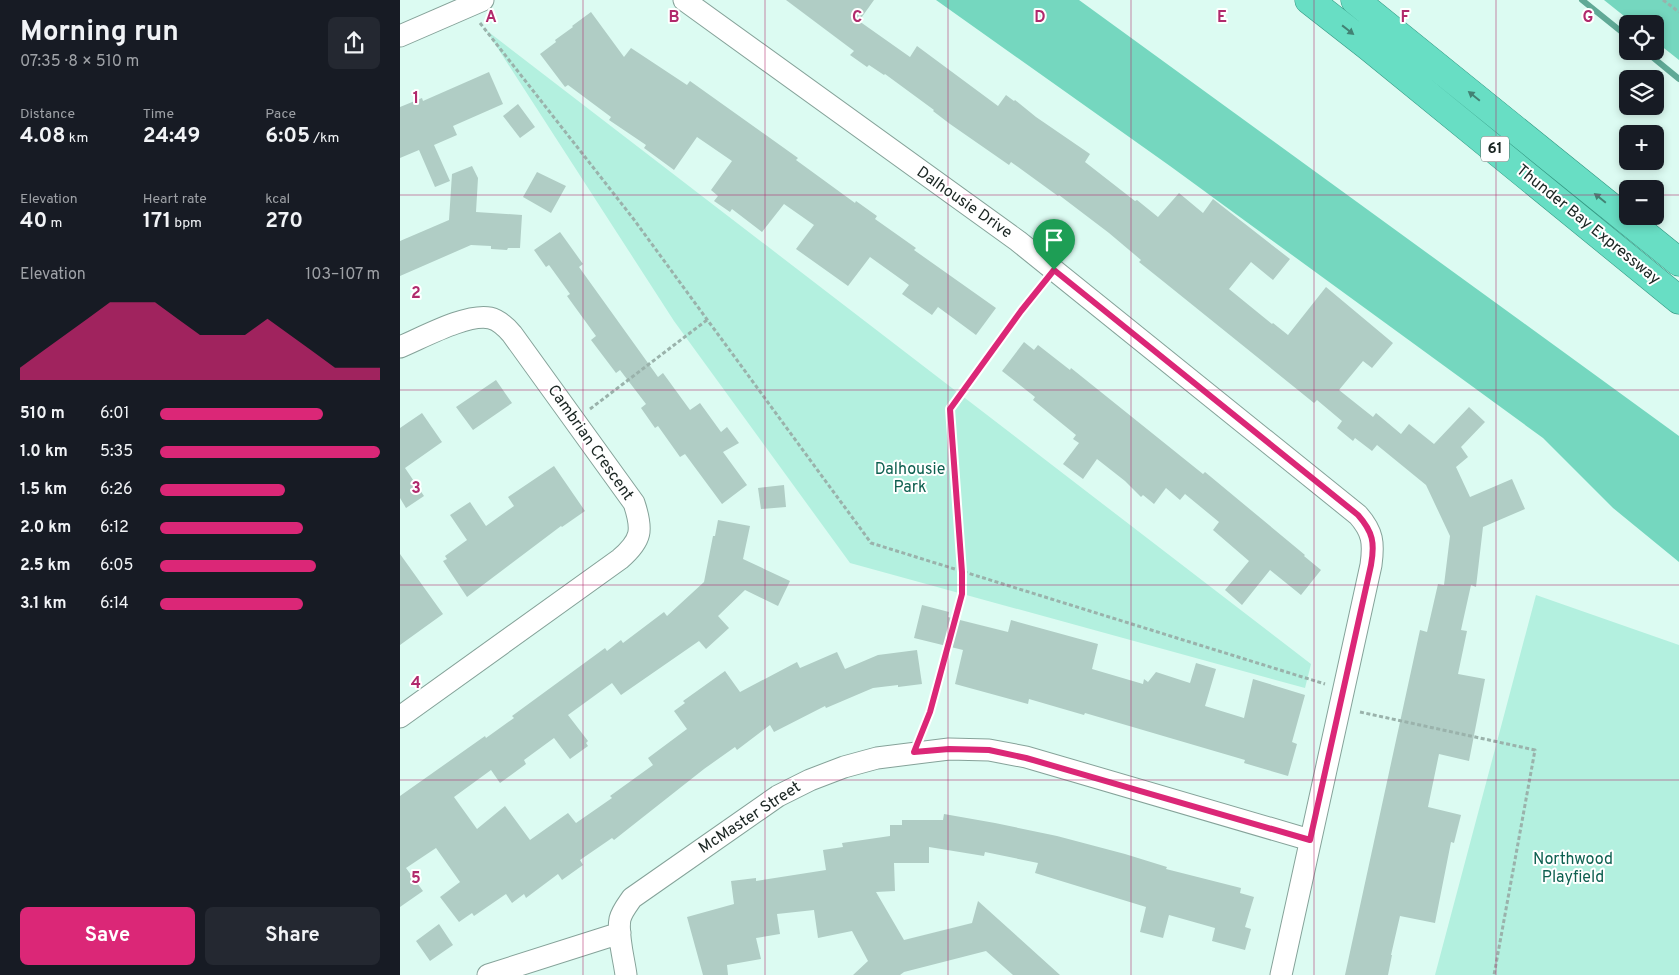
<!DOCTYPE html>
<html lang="en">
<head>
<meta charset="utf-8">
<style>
	:root { --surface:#171b24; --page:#242831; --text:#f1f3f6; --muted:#9ea1a6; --accent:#db2777 }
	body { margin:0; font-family:Overpass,sans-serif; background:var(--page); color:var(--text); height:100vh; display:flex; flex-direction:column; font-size:19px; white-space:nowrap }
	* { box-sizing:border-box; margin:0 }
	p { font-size:16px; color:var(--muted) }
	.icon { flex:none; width:28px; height:28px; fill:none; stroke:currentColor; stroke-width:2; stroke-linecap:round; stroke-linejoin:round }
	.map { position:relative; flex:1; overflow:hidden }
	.drawer { display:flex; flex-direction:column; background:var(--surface); width:400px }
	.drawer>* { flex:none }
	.fabs { position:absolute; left:1219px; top:15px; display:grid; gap:10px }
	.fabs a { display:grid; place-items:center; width:45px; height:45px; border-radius:8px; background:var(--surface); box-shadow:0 2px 8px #0003; font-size:25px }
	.pin { position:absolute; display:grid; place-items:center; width:42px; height:42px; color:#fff; margin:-51px -21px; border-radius:50% 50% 50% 0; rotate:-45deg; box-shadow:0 0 5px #0007 }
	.pin .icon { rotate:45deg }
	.round { display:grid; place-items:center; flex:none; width:52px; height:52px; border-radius:8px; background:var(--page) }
	.summary { display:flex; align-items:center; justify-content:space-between; height:85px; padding:0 20px }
	h1 { font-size:28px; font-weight:700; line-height:38px }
	.metrics { display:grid; grid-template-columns:repeat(3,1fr); gap:8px; height:85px; padding:5px 20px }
	.metrics div { display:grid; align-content:center }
	.metrics b { font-size:21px; font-weight:700 }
	.metrics small { font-size:14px; font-weight:400 }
	.metrics p { font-size:14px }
	.chart { height:140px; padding:10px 20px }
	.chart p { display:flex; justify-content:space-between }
	.chart svg { width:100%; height:90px; margin-top:5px; fill:var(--accent); opacity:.7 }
	.action { display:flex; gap:10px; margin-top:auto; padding:10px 20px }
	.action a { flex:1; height:58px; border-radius:8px; background:var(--accent); color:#fff; font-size:20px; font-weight:700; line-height:58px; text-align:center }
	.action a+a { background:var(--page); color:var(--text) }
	ul { padding:0 20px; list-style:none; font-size:16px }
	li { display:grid; grid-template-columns:80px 60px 1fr; align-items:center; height:38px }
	li i { height:12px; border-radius:6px; background:var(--accent) }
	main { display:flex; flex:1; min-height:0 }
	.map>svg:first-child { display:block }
</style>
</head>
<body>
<main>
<section class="drawer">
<div class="summary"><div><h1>Morning run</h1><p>07:35 · 8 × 510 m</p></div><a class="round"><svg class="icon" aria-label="share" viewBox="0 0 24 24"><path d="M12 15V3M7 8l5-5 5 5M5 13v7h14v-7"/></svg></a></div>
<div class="metrics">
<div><p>Distance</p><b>4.08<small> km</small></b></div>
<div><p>Time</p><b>24:49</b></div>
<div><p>Pace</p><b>6:05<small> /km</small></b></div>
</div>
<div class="metrics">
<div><p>Elevation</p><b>40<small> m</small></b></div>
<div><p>Heart rate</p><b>171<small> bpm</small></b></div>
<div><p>kcal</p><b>270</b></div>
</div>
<div class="chart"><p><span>Elevation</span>103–107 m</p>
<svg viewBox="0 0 160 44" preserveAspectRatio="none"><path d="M0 44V38L10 30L20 22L30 14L40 6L50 6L60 6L70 14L80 22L90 22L100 22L110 14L120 22L130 30L140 38L150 38L160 38V44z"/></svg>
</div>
<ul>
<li><b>510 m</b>6:01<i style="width:74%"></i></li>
<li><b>1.0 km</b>5:35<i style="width:100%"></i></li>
<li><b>1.5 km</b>6:26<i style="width:57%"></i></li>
<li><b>2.0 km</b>6:12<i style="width:65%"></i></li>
<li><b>2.5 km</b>6:05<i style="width:71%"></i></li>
<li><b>3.1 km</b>6:14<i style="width:65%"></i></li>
</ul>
<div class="action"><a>Save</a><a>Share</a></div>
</section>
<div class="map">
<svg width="1279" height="975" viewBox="0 0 1279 975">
	<rect width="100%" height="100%" fill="#dcfbf2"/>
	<path fill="#b3f0df" d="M 86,30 L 911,664 L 905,688 L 450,563 L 274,321 Z
		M 1136,595 L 1279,645 L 1279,975 L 1035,975 Z"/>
	<path fill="#75d7bf" d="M 536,0 L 679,0 L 1279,436 L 1279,562 L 1213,508 L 1143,438 L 770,166 Z
		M 1204,0 L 1279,0 L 1279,60 L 1255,41 L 1255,24 L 1234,24 Z"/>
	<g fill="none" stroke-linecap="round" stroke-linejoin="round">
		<path stroke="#60a996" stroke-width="6" d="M 1182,0 L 1228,37
			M 1245,51 L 1279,79"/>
	</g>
	<path fill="#b0cdc5" d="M 386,0 L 474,0 L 459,21 L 510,57 L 517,46 L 598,106 L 606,95 L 614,101 L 615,100 L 636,117 L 690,154 L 685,162 L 735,201 L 737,200 L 758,217 L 779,193 L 803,213 L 813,199 L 890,259 L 873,280 L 851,262 L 829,289 L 872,324 L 873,323 L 888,335 L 926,287 L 993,343 L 972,368 L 963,361 L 939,390 L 973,417 L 976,413 L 1001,434 L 1009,424 L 1034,444 L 1069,407 L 1085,422 L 1061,447 L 1068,457 L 1056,467 L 1070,497 L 1112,479 L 1125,509 L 1083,527 L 1076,587 L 1071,585 L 1061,630 L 1067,631 L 1058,674 L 1085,679 L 1069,761 L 1039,754 L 1028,807 L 1061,815 L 1054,843 L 1051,842 L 1035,923 L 1000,916 L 991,955 L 992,955 L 988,975 L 945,975 L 1020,630 L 1027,632 L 1038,584 L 1044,585 L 1050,536 L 1026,485 L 977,445 L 972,451 L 955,438 L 953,441 L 937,428 L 942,421 L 917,400 L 914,403 L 764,282 L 739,262 L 741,260 L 709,233 L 659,195 L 658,196 L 611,162 L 609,165 L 550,124 L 533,111 L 534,110 L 485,74 L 484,75 L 469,65 L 467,67 L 450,55 L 454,51 Z
		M 191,12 L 224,57 L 231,48 L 287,85 L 290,81 L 398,158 L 396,160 L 455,203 L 456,201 L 477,216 L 475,219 L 516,248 L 514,250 L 596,308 L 576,335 L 538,307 L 532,315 L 502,294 L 509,285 L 470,257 L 448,286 L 396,249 L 414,225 L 384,204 L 362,232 L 332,209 L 330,212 L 314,201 L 318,196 L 311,190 L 332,161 L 297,137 L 274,170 L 244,148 L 246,145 L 209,120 L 211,117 L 168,85 L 165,87 L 140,54 L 156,42 L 155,40 L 173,27 L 172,26 Z
		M 89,72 L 103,104 L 53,126 L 57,135 L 34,145 L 50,181 L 35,187 L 19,150 L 0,158 L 0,107 L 22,98 L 23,101 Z
		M 118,104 L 135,127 L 120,138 L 103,116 Z
		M 72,166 L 78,178 L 76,212 L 122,215 L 120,248 L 108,248 L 107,250 L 91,249 L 91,246 L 71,245 L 0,276 L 0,241 L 49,220 L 52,174 Z
		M 137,172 L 166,186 L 151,213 L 123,197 Z
		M 160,232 L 183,264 L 179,267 L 258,377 L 263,373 L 290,410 L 300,403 L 321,432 L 327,427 L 339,443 L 323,452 L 347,485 L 322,504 L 285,454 L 280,457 L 258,426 L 255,428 L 241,408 L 246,404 L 220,370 L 216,373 L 191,340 L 196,336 L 167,296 L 170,294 L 149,265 L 146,267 L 134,250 Z
		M 624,342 L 634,350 L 638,345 L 670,370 L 671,368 L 803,474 L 805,472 L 905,555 L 904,556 L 921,570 L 901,595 L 870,570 L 842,605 L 825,590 L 849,561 L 813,530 L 819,522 L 785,494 L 780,500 L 766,488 L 754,504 L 743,495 L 741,497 L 725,481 L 697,459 L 683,479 L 663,464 L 679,443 L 673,439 L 676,435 L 633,400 L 635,397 L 602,371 Z
		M 96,380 L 112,403 L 73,430 L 56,407 Z
		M 22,413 L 42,442 L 5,468 L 24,496 L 6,508 L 0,498 L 0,428 Z
		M 154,466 L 185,511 L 162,527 L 161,526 L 67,597 L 43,561 L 47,559 L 45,556 L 67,540 L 50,515 L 70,502 L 86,526 L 114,506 L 108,497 Z
		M 384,485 L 386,507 L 361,509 L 358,488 Z
		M 318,520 L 350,526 L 343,559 L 390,581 L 378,606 L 345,590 L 318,616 L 329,628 L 306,649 L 299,641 L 221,695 L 212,683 L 168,715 L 188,741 L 186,743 L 188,746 L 170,759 L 154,738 L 124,760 L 126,764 L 100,783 L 91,770 L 54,797 L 77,829 L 105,806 L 130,840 L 168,813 L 176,823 L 212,798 L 210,796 L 253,765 L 248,758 L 287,729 L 274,711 L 285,703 L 283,701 L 325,671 L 340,692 L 397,662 L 400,668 L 437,652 L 445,669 L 478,655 L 517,650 L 522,684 L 498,687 L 498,685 L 473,688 L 426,708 L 425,706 L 374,732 L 370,725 L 337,750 L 335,747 L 304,769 L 214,840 L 212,838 L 180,860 L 183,865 L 162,880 L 158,874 L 126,898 L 124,894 L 112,903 L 106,894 L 74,916 L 72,913 L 59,922 L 40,897 L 60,882 L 36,848 L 6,868 L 23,891 L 0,907 L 0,796 L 85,736 L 86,738 L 114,718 L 112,716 L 205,648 L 207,651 L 221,640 L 223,643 L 264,612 L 267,616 L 304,582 L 313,536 L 315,536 Z
		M 0,554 L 43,614 L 0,645 Z
		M 522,605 L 549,612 L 548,617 L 608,632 L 611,620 L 698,644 L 692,669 L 743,684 L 744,679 L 748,682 L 756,672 L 790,683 L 796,663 L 816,669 L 805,706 L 844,718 L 853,679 L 905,695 L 892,742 L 897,744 L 888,776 L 844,763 L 845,760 L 685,713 L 684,715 L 629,699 L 628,704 L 555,684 L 563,650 L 514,638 Z
		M 544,814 L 595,823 L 657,836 L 725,854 L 767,867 L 766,869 L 841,888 L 840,893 L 854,897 L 845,927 L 851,929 L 845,950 L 812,941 L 815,928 L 769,915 L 763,938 L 740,932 L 746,907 L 635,873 L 638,863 L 585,852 L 584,856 L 529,847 L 529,863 L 494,863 L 495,891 L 476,892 L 504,940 L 572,923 L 578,901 L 660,975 L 613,975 L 586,951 L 504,972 L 500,975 L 453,975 L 468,961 L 452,931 L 418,938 L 414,910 L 377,914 L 380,934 L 356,938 L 361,959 L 327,965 L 328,975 L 303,975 L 287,917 L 334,904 L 331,881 L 356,878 L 356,881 L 426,870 L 423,850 L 443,847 L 442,843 L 490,836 L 490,825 L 502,825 L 502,820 L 543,820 Z
		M 39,924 L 53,945 L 30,961 L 16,941 Z"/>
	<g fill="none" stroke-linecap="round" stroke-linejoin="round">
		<defs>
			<path id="minor" d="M 284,0 L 618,241 L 958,515 C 973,532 974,543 971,565 L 881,975
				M 0,36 L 83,0
				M 0,347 C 22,338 67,313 90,318 C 99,320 106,327 112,334 L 234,503 C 243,530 242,540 220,559 L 0,717
				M 88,975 L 220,933
				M 226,975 C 224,959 217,934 220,919 C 222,911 228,904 232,898 L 378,796 L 410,780 L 444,767 L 477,758 L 549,749 L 589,750 L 626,757 L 910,840"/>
			<path id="trunk" d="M 909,0 L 969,47 L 1279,300
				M 955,0 L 1279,262"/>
		</defs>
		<use href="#minor" stroke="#85a299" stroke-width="23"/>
		<use href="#trunk" stroke="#349883" stroke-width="29"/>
		<path stroke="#9ab2ab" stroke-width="3" stroke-dasharray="4 2.5" stroke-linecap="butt" d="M 1263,0 L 1279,12
			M 80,23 L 232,217 L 471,543 L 925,684
			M 190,409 L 307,320
			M 960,712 L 1135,750 L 1094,975
			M 522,731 L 530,712 L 562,594 L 562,572 L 550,409 L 621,311 L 641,286"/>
		<use href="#minor" stroke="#fff" stroke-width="21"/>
		<use href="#trunk" stroke="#68dec4" stroke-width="28"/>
	</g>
	<defs><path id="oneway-solid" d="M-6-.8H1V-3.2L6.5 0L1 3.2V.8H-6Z" transform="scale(1.25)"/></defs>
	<g fill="#428274">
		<use href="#oneway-solid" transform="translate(948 30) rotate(38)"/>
		<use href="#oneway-solid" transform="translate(1074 96) rotate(-141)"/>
		<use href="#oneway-solid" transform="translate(1200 198) rotate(-141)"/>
	</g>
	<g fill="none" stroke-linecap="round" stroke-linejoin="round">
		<defs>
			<path id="route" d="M 654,270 L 958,515 C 973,532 975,543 971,565 L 910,840 L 626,758 L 589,750 L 549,749 L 514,752 L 530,712 L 562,594 L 562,572 L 550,409 L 621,311 Z"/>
		</defs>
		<use href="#route" stroke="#fff" stroke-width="10"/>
		<use href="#route" stroke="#db2777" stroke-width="6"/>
	</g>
	<path fill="none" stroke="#b1296c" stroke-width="1" stroke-opacity="0.55" d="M 183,0 L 183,975M 365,0 L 365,975M 548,0 L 548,975M 731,0 L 731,975M 914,0 L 914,975M 1096,0 L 1096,975M 0,195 L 1228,195M 1255,195 L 1279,195M 0,390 L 1279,390M 0,585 L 1279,585M 0,780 L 1279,780"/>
	<g text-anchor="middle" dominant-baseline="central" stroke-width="4" stroke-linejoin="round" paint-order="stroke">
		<rect fill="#fff" stroke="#5f6765" stroke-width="1" x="1081" y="136.5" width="28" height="25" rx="4"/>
		<g font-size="15" font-weight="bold" fill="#1b2623">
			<text x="1095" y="149">61</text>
		</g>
		<g font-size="16" fill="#1b2623" stroke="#fff">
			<text transform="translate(564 203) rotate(35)">Dalhousie Drive</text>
			<text transform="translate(1188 225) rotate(39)">Thunder Bay Expressway</text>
			<text transform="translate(190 443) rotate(55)">Cambrian Crescent</text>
			<text transform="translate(350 818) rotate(-33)">McMaster Street</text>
		</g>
		<g font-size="16" fill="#0e6050" stroke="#fff">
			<text x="510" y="470">Dalhousie<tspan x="510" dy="18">Park</tspan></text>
			<text x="1173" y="860">Northwood<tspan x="1173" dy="18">Playfield</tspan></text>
		</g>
	</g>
	<g font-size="16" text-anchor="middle" font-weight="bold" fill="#b1296c" stroke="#fff" stroke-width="4" stroke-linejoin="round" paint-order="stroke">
		<text x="91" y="22">A</text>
		<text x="274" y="22">B</text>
		<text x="457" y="22">C</text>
		<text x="640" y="22">D</text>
		<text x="822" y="22">E</text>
		<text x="1005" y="22">F</text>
		<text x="1188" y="22">G</text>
		<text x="16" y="103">1</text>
		<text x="16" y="298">2</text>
		<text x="16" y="493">3</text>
		<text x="16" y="688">4</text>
		<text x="16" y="883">5</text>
	</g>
</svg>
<div class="fabs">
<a><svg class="icon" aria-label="locate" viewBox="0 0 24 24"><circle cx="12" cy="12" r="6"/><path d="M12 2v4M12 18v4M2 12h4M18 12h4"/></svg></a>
<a><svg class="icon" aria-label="layers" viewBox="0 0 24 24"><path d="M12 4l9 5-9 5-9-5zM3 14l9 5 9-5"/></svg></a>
<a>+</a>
<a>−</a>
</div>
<div class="pin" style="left:654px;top:270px;background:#1e9e55"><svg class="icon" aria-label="arrive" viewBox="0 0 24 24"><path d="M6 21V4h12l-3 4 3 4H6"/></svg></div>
</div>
</main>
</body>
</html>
